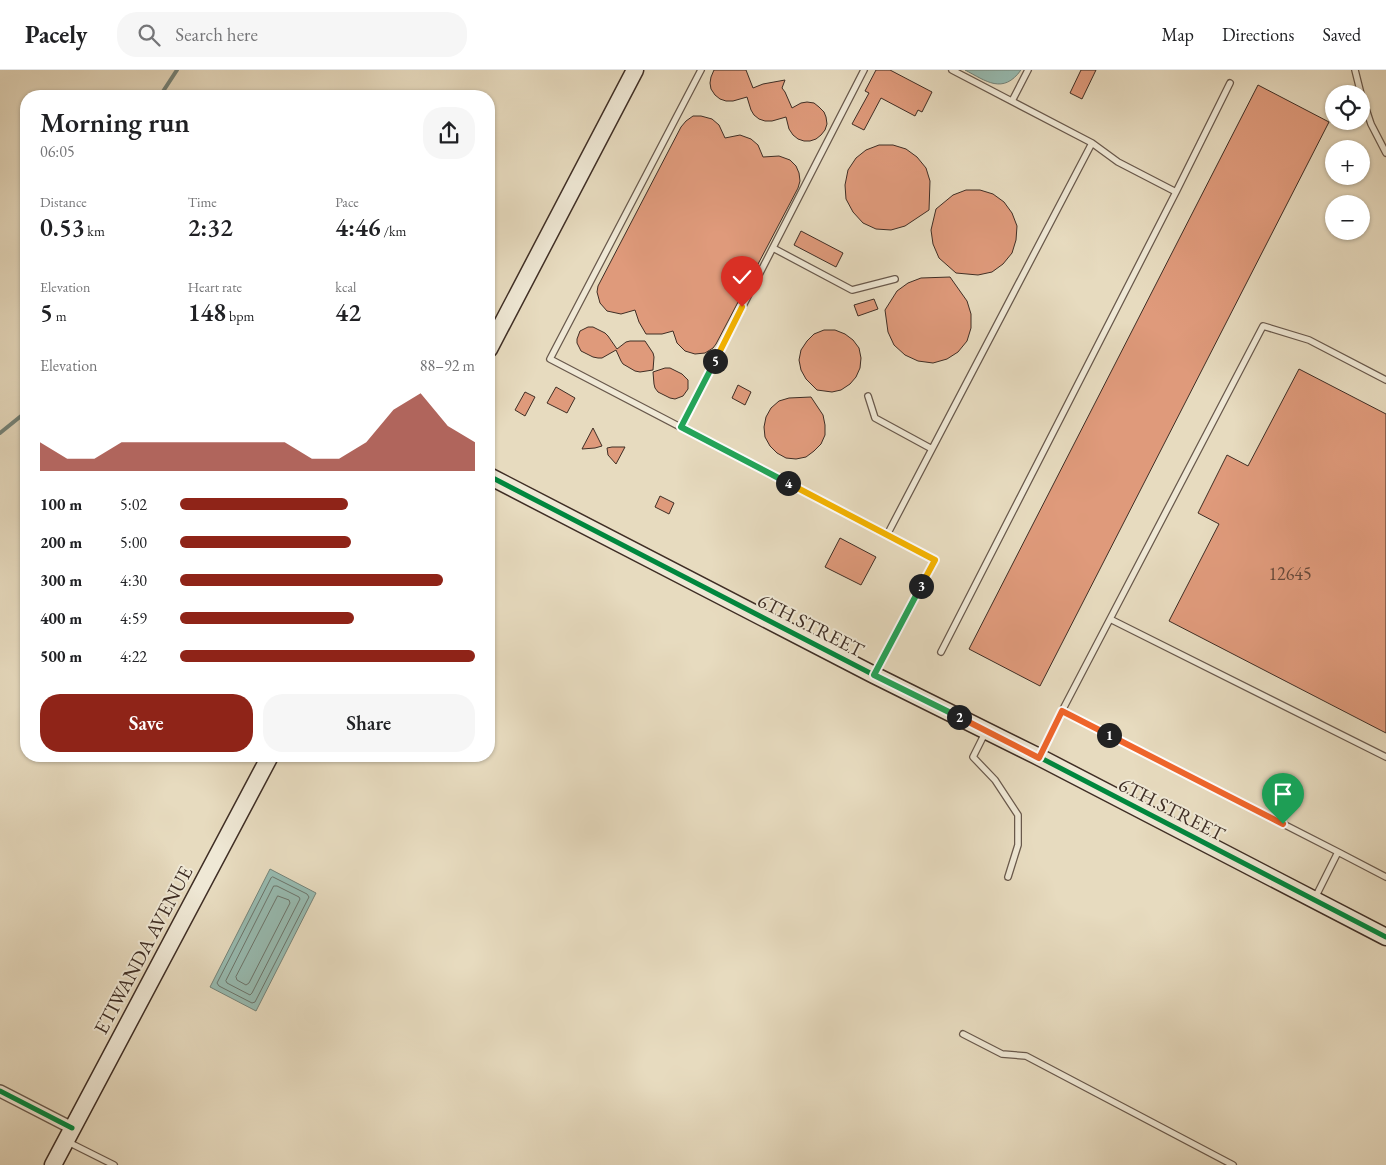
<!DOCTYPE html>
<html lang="en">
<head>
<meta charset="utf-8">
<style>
	:root { --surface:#fff; --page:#f6f6f6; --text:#202124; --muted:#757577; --line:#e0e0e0; --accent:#8f2418 }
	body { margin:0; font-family:"EB Garamond",serif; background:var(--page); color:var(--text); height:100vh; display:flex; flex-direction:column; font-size:19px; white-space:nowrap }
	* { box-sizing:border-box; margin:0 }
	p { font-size:16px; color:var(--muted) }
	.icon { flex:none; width:28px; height:28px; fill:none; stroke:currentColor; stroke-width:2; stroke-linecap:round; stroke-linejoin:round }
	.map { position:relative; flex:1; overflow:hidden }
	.side { position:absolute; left:20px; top:20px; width:475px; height:672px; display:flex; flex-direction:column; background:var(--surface); border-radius:20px; box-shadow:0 1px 4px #0004 }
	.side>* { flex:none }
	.buttons { position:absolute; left:1325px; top:15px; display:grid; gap:10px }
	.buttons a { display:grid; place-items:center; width:45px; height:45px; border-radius:50%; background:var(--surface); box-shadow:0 1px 4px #0004; font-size:25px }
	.pin { position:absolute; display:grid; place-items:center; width:42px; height:42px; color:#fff; margin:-51px -21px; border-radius:50% 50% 50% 0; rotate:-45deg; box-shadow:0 0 5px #0007 }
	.pin .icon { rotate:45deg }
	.km { position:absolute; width:25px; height:25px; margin:-12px; border-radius:50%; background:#222; color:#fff; font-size:14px; line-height:25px; text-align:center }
	.round { display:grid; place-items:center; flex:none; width:52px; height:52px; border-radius:20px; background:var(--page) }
	.headline { display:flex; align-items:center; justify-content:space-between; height:85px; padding:0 20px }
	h1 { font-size:28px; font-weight:600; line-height:38px }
	.stats { display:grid; grid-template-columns:repeat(3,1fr); gap:8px; height:85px; padding:5px 20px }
	.stats div { display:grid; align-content:center }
	.stats b { font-size:25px; font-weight:600 }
	.stats small { font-size:14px; font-weight:400 }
	.stats p { font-size:14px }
	.chart { height:140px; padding:10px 20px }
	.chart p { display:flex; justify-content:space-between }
	.chart svg { width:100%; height:90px; margin-top:5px; fill:var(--accent); opacity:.7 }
	.primary-button { display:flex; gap:10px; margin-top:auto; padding:10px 20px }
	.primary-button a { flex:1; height:58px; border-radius:20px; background:var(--accent); color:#fff; font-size:20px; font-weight:600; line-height:58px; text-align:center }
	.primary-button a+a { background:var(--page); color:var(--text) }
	ul { padding:0 20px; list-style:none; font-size:16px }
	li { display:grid; grid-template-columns:80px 60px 1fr; align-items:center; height:38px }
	li i { height:12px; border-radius:6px; background:var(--accent) }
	header { display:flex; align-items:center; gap:30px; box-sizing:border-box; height:70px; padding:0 25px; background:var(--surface); border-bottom:1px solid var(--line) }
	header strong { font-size:24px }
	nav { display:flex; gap:28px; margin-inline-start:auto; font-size:18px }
	.search { width:350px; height:45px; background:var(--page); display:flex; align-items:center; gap:12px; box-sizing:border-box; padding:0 18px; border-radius:20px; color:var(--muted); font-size:19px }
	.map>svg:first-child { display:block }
</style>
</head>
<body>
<header>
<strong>Pacely</strong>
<div class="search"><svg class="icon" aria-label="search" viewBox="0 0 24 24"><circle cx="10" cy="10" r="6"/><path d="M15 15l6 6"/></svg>Search here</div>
<nav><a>Map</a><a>Directions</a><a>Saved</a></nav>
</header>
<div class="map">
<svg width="1386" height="1095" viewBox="0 0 1386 1095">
	<rect width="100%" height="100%" fill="#e7dbbf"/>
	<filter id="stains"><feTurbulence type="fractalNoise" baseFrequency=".004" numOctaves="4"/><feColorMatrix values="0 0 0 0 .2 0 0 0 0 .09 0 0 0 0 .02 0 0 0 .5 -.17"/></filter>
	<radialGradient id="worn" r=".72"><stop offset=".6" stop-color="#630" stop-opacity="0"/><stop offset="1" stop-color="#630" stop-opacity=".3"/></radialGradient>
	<path fill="#97bbb1" stroke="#748379" d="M 965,0 L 1021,0 C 1003,25 986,11 965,0 Z
		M 270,799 L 316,823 L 256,941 L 210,917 Z"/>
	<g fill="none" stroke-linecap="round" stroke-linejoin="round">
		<path stroke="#6b746b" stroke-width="1" d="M 273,807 L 307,824 L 309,827 L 255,932 L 252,933 L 219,916 L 217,913 L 271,808 Z
			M 274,816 L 277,816 L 299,827 L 300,829 L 252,923 L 250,925 L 227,913 L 226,911 Z
			M 278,826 L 289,830 L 290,833 L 249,913 L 246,915 L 237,910 L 236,907 Z"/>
		<path stroke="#748379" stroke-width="4" d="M 160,26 L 177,0
			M 0,363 L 26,342"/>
	</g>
	<path fill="#df9a7b" stroke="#3f2e25" d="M 714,0 L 746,0 L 753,18 L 763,14 L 785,10 L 782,18 L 785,22 L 792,38 L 801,33 L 807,32 L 814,33 L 819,37 L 824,42 L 826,47 L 827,54 L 825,60 L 821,65 L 816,69 L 810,71 L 804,71 L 798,69 L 793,65 L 789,59 L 786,47 L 772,51 L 765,51 L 759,49 L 754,45 L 751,40 L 747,27 L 733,31 L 726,31 L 720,29 L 715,25 L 711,19 L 710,13 L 711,7 Z
		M 876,0 L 890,0 L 932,22 L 922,42 L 918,40 L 915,46 L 881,28 L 864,60 L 852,54 L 869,23 L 865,21 Z
		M 1081,0 L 1096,0 L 1082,29 L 1070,23 Z
		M 1258,15 L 1329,52 L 1040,616 L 969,579 Z
		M 693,46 L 701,46 L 712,49 L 719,55 L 725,68 L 740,65 L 751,69 L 758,75 L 763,87 L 779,86 L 790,90 L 796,96 L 799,103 L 800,111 L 798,118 L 716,274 L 713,278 L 705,283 L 695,284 L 685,281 L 677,273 L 673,261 L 662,264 L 646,264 L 639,252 L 635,240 L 621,244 L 607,241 L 600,233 L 597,222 L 598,216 L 681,57 L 686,51 Z
		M 879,75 L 893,75 L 906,79 L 917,87 L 926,98 L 930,111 L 929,140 L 905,156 L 891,160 L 876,159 L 863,153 L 853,142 L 846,129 L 845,115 L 848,100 L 856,88 L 866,80 Z
		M 966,120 L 980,120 L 993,124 L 1004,132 L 1012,143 L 1017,156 L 1016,170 L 1012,183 L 1003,194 L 992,202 L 978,205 L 956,203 L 939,188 L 933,174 L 931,160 L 936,139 L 953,125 Z
		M 801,161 L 843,183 L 836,197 L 794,175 Z
		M 950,207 L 967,231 L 971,244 L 971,258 L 967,271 L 958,282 L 947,289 L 933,293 L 918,291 L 905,285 L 894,275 L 888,262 L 885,240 L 897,221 L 908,213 L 921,208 Z
		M 874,229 L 878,239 L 858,246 L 854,235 Z
		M 588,257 L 593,257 L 605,263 L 608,266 L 617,279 L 626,272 L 630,271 L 645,271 L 653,283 L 654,287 L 653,300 L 640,302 L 635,301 L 623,294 L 621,291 L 616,280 L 602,288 L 598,288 L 593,287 L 581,281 L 577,273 L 577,269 L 580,261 Z
		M 824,260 L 835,260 L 845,264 L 853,270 L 859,278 L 861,288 L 860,298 L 856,307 L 850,314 L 841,320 L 832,322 L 817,320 L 806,309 L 801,300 L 799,290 L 801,280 L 807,271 L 814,264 Z
		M 665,298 L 670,298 L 682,304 L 688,310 L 688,319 L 683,326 L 675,329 L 670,328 L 658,322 L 655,318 L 654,314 L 653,302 Z
		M 1299,299 L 1386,344 L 1386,663 L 1169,551 L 1219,454 L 1198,443 L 1227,385 L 1248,396 Z
		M 738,315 L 751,322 L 745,335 L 732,328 Z
		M 556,317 L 575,328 L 567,343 L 547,333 Z
		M 525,322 L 535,327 L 525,346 L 515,340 Z
		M 811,327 L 823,345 L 825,355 L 825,365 L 821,374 L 814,381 L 806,387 L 796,389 L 786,388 L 777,383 L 770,376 L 765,367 L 764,357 L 766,347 L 771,338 L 779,331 L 789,328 Z
		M 593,358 L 602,376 L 595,378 L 582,379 Z
		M 612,377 L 625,377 L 616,394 L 608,385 L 607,378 Z
		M 660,426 L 674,433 L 669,444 L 655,437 Z
		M 840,468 L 876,487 L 861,515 L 825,497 Z"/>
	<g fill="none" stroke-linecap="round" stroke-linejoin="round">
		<defs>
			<path id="lane" d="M 701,0 L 550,289 L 935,490 L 875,603
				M 1355,0 L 1361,24
				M 1361,24 L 1371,54 L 1386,83
				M 1012,31 L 1028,0
				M 1176,122 L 1230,13
				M 773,178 L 852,220 L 895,209
				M 1386,310 L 1309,270 L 1263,256 L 1110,549 L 1386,687
				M 868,326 L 875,348 L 932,379
				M 681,357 L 864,0
				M 887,465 L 1092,73 L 952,0
				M 941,582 L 1176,122 L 1118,92 L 1092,73
				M 1062,641 L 1110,549
				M 985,663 L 973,687 L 995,710 L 1018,745 L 1018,775 L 1008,807
				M 1040,686 L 1062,641 L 1338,782 L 1315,828
				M 1338,782 L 1386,807
				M 963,964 L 1002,984 L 1026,986 L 1233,1095
				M 66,1071 L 114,1095"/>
			<path id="street" d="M 0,1021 L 72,1058"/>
			<path id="secondary" d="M 489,279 L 635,0
				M 489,406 L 874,605 L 1039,687 L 1386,867
				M 53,1095 L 270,686"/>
		</defs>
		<use href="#lane" stroke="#69594c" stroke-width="8"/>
		<use href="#street" stroke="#69594c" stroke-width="14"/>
		<use href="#secondary" stroke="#3f2e25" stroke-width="19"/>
		<use href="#lane" stroke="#efe8d5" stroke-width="5.5"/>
		<use href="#street" stroke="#efe8d5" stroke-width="11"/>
		<use href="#secondary" stroke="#efe8d5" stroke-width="16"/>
		<defs>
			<path id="cycleway" d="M 489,406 L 874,605 L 1039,687 L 1386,867
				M 0,1021 L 72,1058"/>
		</defs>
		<use href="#cycleway" stroke="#efe8d5" stroke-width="8"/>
		<use href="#cycleway" stroke="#00873e" stroke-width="5"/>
	</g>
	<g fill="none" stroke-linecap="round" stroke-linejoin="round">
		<defs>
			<path id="split-1" d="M 1109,665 L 1283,754"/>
			<path id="split-2" d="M 959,647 L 1039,688 L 1062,641 L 1109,665"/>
			<path id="split-3" d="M 921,516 L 874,605 L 959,647"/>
			<path id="split-4" d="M 788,413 L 935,490 L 921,516"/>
			<path id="split-5" d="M 715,291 L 681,357 L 788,413"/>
			<path id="split-6" d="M 715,291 L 742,237"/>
		</defs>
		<use href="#split-1" stroke="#fff" stroke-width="10"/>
		<use href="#split-2" stroke="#fff" stroke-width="10"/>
		<use href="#split-3" stroke="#fff" stroke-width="10"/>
		<use href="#split-4" stroke="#fff" stroke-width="10"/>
		<use href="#split-5" stroke="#fff" stroke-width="10"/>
		<use href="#split-6" stroke="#fff" stroke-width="10"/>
		<use href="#split-1" stroke="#f0652b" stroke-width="6"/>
		<use href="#split-2" stroke="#f0652b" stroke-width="6"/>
		<use href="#split-3" stroke="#22a559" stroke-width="6"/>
		<use href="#split-4" stroke="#f5b400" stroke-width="6"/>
		<use href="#split-5" stroke="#22a559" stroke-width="6"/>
		<use href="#split-6" stroke="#f5b400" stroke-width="6"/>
	</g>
	<g text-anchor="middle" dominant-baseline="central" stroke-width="4" stroke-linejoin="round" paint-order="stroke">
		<g font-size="18" fill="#67493a">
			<text x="1290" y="503">12645</text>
		</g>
		<g font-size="20" fill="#3f2e25" stroke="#efe8d5">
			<text transform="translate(811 555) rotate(27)">6TH STREET</text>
			<text transform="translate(1172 739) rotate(27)">6TH STREET</text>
			<text transform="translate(143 880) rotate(-62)">ETIWANDA AVENUE</text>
		</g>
	</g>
	<rect width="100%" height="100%" filter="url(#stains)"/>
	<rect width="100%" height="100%" fill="url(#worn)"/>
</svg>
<div class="buttons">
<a><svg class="icon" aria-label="locate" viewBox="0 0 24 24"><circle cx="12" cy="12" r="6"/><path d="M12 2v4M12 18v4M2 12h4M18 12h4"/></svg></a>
<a>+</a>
<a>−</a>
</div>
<div class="pin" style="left:1283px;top:754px;background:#1e9e55"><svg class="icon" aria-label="arrive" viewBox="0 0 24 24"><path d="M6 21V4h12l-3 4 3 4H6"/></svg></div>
<div class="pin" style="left:742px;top:237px;background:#d93025"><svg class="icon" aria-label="check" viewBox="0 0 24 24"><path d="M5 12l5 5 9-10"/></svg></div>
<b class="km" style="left:1109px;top:665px">1</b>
<b class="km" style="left:959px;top:647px">2</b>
<b class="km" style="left:921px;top:516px">3</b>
<b class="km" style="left:788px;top:413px">4</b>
<b class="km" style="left:715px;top:291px">5</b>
<section class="side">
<div class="headline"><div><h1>Morning run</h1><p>06:05</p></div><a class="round"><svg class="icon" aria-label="share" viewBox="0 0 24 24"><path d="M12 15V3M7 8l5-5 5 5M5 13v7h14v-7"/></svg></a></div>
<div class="stats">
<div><p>Distance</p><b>0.53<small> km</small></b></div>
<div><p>Time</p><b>2:32</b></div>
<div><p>Pace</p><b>4:46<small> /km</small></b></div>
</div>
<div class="stats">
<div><p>Elevation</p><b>5<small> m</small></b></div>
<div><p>Heart rate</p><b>148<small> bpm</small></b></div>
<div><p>kcal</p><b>42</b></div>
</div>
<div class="chart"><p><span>Elevation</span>88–92 m</p>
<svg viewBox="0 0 160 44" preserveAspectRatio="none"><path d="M0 44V30L10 38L20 38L30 30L40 30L50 30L60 30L70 30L80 30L90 30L100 38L110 38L120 30L130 14L140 6L150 22L160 30V44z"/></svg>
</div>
<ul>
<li><b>100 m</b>5:02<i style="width:57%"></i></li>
<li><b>200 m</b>5:00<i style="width:58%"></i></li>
<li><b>300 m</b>4:30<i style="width:89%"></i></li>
<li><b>400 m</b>4:59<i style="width:59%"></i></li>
<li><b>500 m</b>4:22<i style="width:100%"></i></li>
</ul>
<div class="primary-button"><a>Save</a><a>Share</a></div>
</section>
</div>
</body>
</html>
